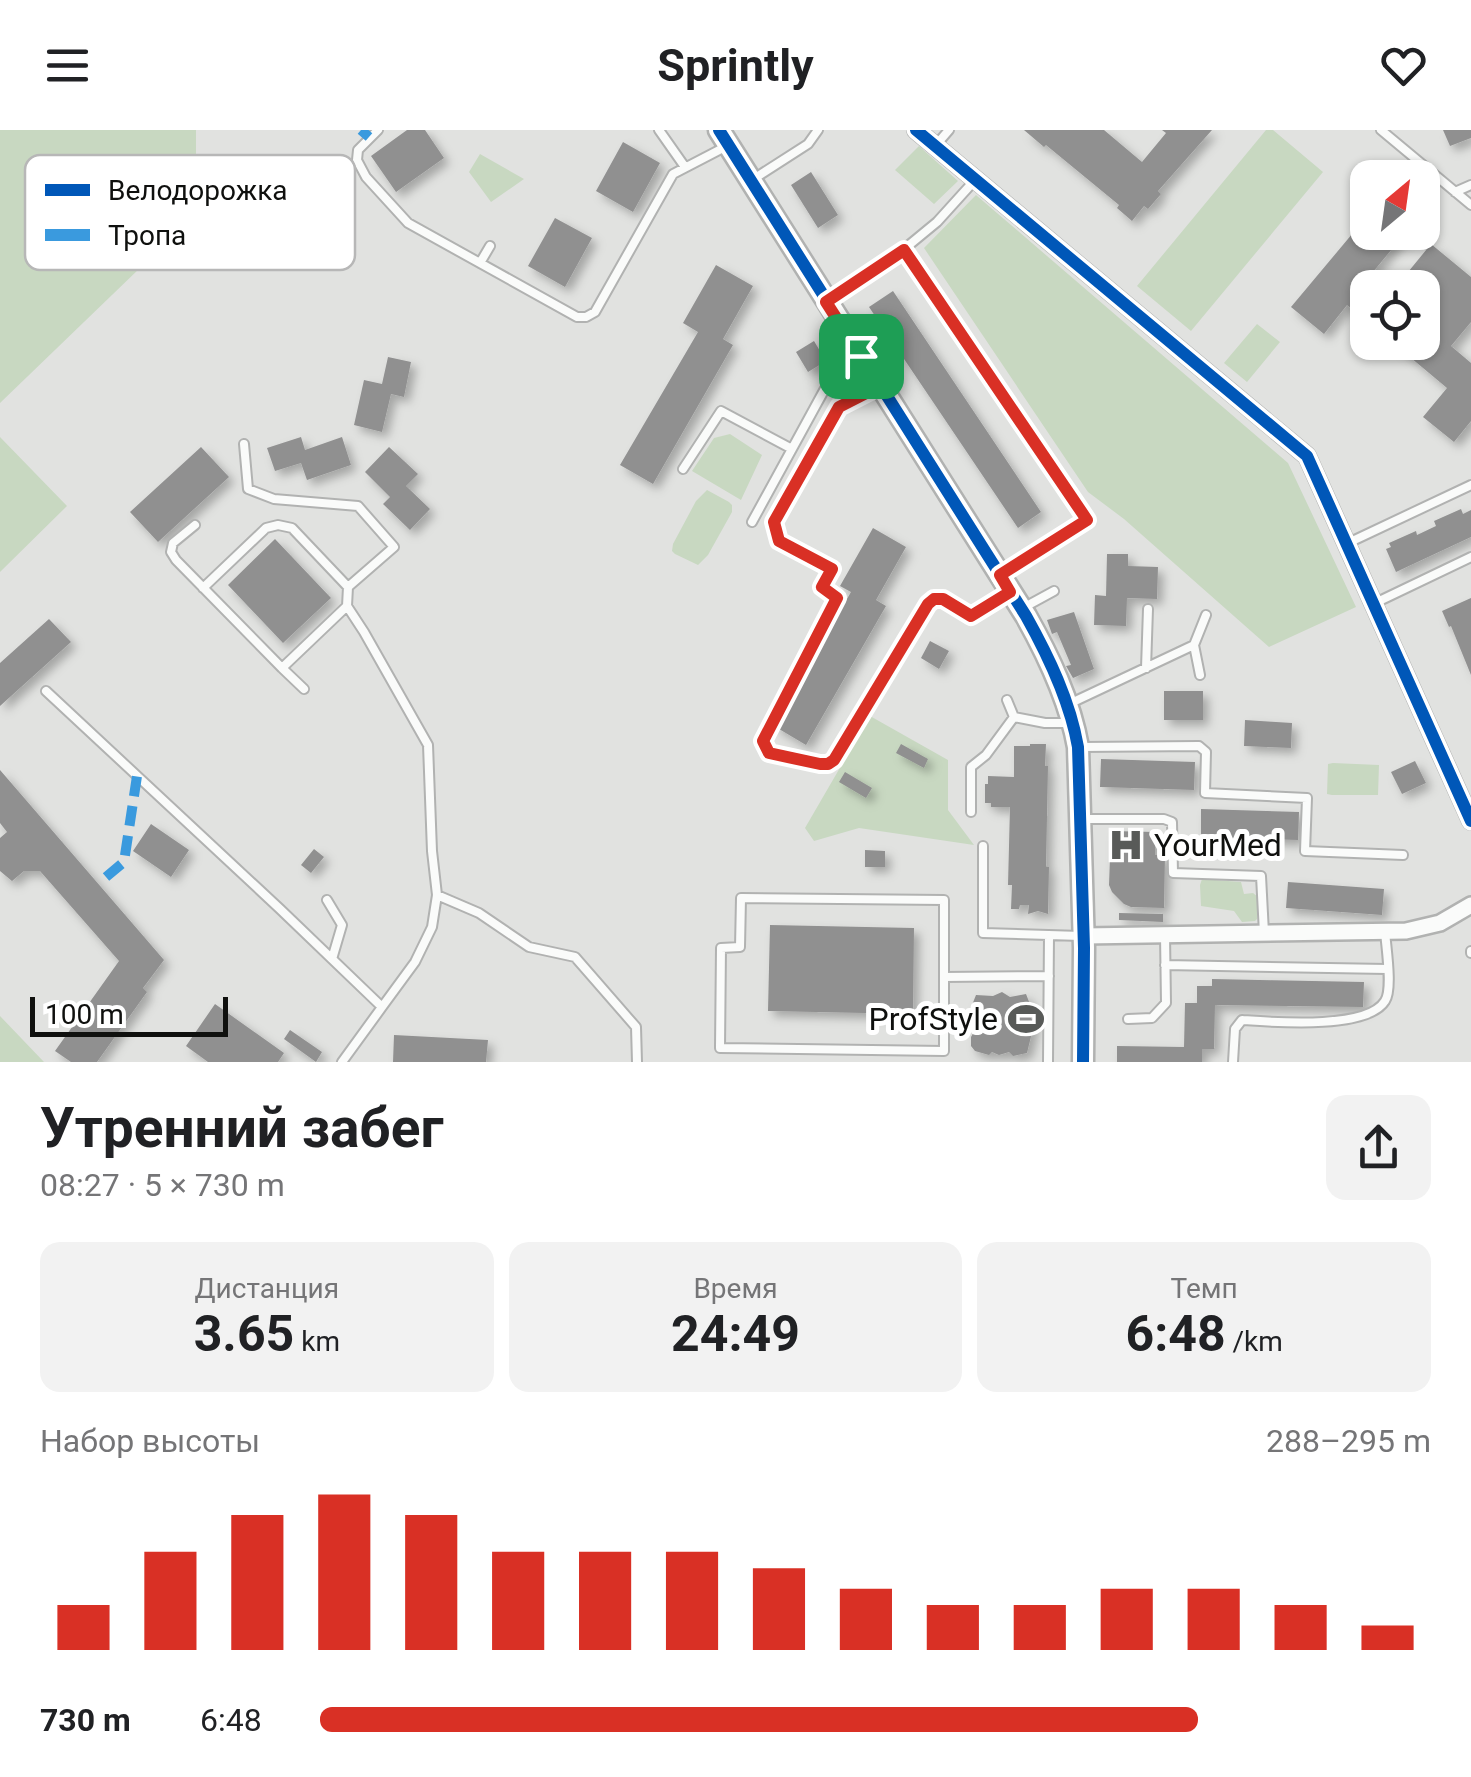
<!DOCTYPE html>
<html lang="ru">
<head>
<meta charset="utf-8">
<style>
	:root { --surface:#fff; --page:#f2f2f2; --text:#202124; --muted:#757577; --accent:#d93025 }
	body { margin:0; font-family:Roboto,sans-serif; background:var(--page); color:var(--text); height:100vh; display:flex; flex-direction:column; font-size:38px; white-space:nowrap }
	* { box-sizing:border-box; margin:0 }
	p { font-size:32px; color:var(--muted) }
	.icon { flex:none; width:55px; height:55px; fill:none; stroke:currentColor; stroke-width:2; stroke-linecap:round; stroke-linejoin:round }
	.map { position:relative; height:932px; overflow:hidden }
	.details { display:flex; flex-direction:column; background:var(--surface); flex:1 }
	.details>* { flex:none }
	.needle { width:65px; rotate:29deg }
	.controls { position:absolute; left:1350px; top:30px; display:grid; gap:20px }
	.controls a { display:grid; place-items:center; width:90px; height:90px; border-radius:20px; background:var(--surface); box-shadow:0 2px 8px #0004; font-size:50px }
	.scale { position:absolute; left:30px; bottom:25px; width:198px; box-sizing:border-box; padding-left:10px; border:5px solid #0f100e; border-top:0; font-size:28px; line-height:35px; white-space:nowrap; color:#0f100e; -webkit-text-stroke:8px #fff; paint-order:stroke }
	.pin { position:absolute; display:grid; place-items:center; width:85px; height:85px; color:#fff; margin:-42px; border-radius:20px; box-shadow:0 5px 15px #0006 }
	.round { display:grid; place-items:center; flex:none; width:105px; height:105px; border-radius:20px; background:var(--page) }
	.summary { display:flex; align-items:center; justify-content:space-between; height:170px; padding:0 40px }
	h1 { font-size:55px; font-weight:700; line-height:75px }
	.stats { display:grid; grid-template-columns:repeat(3,1fr); gap:15px; height:170px; padding:10px 40px }
	.stats div { display:grid; align-content:center; border-radius:20px; background:var(--page); text-align:center }
	.stats b { font-size:50px; font-weight:700 }
	.stats small { font-size:28px; font-weight:400 }
	.stats p { font-size:28px }
	.chart { height:280px; padding:20px 40px }
	.chart p { display:flex; justify-content:space-between }
	.chart svg { width:100%; height:180px; margin-top:10px; stroke:var(--accent); stroke-width:6 }
	ul { padding:0 40px; list-style:none; font-size:32px }
	li { display:grid; grid-template-columns:160px 120px 1fr; align-items:center; height:75px }
	li i { height:25px; border-radius:12px; background:var(--accent) }
	header { display:flex; justify-content:space-between; align-items:center; height:130px; padding:0 40px; background:var(--surface); font-size:45px; font-weight:700 }
	.map>svg:first-child { display:block }
</style>
</head>
<body>
<header><svg class="icon" aria-label="menu" viewBox="0 0 24 24"><path d="M4 6h16M4 12h16M4 18h16"/></svg>Sprintly<svg class="icon" aria-label="heart" viewBox="0 0 24 24"><path d="M12 20l-8-8c-3-5 5-10 8-4 3-6 11-1 8 4z"/></svg></header>
<div class="map">
<svg width="1471" height="932" viewBox="0 0 1471 932">
	<defs>
		<filter id="shadow"><feDropShadow dx="5.5" dy="5.5" stdDeviation="5" flood-color="#0004"/></filter>
	</defs>
	<rect width="100%" height="100%" fill="#e1e2e0"/>
	<path fill="#c8d8c1" d="M 0,0 L 196,0 L 196,84 L 0,273 Z
		M 1266,0 L 1273,0 L 1323,42 L 1191,201 L 1137,156 Z
		M 919,16 L 958,51 L 934,74 L 895,40 Z
		M 480,24 L 524,49 L 491,72 L 469,42 Z
		M 976,65 L 1288,333 L 1356,477 L 1269,517 L 1124,389 L 1088,362 L 924,118 Z
		M 1257,194 L 1280,212 L 1247,252 L 1224,233 Z
		M 730,304 L 762,325 L 741,370 L 692,341 L 714,308 Z
		M 0,307 L 67,376 L 0,442 Z
		M 707,360 L 729,372 L 732,375 L 732,382 L 708,425 L 698,435 L 675,424 L 672,421 L 673,414 L 696,371 Z
		M 870,586 L 948,630 L 948,680 L 974,715 L 859,698 L 814,711 L 805,698 Z
		M 1333,633 L 1379,635 L 1378,665 L 1332,665 L 1327,664 L 1328,634 Z
		M 1202,749 L 1241,752 L 1244,764 L 1253,763 L 1258,767 L 1257,789 L 1255,791 L 1242,792 L 1234,781 L 1201,776 L 1200,755 Z
		M 0,886 L 44,932 L 0,932 Z"/>
	<path fill="#909090" filter="url(#shadow)" d="M 407,0 L 425,0 L 444,28 L 396,62 L 371,26 Z
		M 1024,0 L 1104,0 L 1142,32 L 1166,3 L 1162,0 L 1212,0 L 1158,61 L 1161,64 L 1148,79 L 1144,76 L 1132,91 L 1117,78 L 1119,75 L 1046,15 L 1044,17 Z
		M 1443,0 L 1471,0 L 1471,8 L 1450,16 Z
		M 623,12 L 660,33 L 633,82 L 596,61 Z
		M 811,42 L 838,85 L 818,98 L 791,55 Z
		M 1368,85 L 1368,102 L 1406,102 L 1368,148 L 1380,158 L 1368,158 L 1368,192 L 1347,175 L 1324,204 L 1291,177 Z
		M 555,88 L 592,108 L 565,157 L 528,136 Z
		M 1431,114 L 1471,147 L 1471,192 L 1451,216 L 1471,233 L 1471,291 L 1454,312 L 1423,287 L 1447,258 L 1392,212 L 1422,212 L 1422,158 L 1395,158 Z
		M 716,135 L 753,156 L 723,209 L 733,215 L 653,354 L 620,335 L 698,202 L 683,193 Z
		M 893,161 L 1041,382 L 1018,398 L 869,177 Z
		M 814,211 L 826,231 L 808,242 L 796,222 Z
		M 388,227 L 411,232 L 404,267 L 391,264 L 382,302 L 354,295 L 364,250 L 382,254 Z
		M 301,307 L 305,320 L 342,307 L 351,335 L 307,350 L 301,333 L 275,341 L 267,318 Z
		M 201,317 L 229,347 L 158,412 L 130,382 Z
		M 389,317 L 418,344 L 406,356 L 430,379 L 410,400 L 383,374 L 390,367 L 365,342 Z
		M 1461,379 L 1463,384 L 1471,380 L 1471,407 L 1396,442 L 1386,419 L 1391,417 L 1389,413 L 1416,401 L 1417,405 L 1436,396 L 1434,391 Z
		M 873,398 L 906,417 L 876,470 L 886,476 L 806,615 L 774,596 L 851,462 L 840,456 Z
		M 275,409 L 331,468 L 283,513 L 228,455 Z
		M 1107,424 L 1128,424 L 1128,436 L 1158,437 L 1157,469 L 1127,468 L 1126,496 L 1094,495 L 1095,465 L 1106,466 Z
		M 1471,468 L 1471,545 L 1451,496 L 1449,497 L 1442,481 Z
		M 1074,482 L 1094,539 L 1073,548 L 1066,536 L 1071,535 L 1057,502 L 1052,504 L 1047,490 Z
		M 49,489 L 71,512 L 0,576 L 0,533 Z
		M 930,511 L 949,521 L 939,539 L 921,528 Z
		M 1164,561 L 1203,561 L 1203,590 L 1164,590 Z
		M 1245,590 L 1292,593 L 1291,618 L 1244,616 Z
		M 901,614 L 928,629 L 924,638 L 896,623 Z
		M 1030,614 L 1046,614 L 1045,636 L 1048,636 L 1046,737 L 1049,737 L 1048,784 L 1038,781 L 1028,784 L 1029,775 L 1020,775 L 1019,779 L 1011,779 L 1012,755 L 1008,755 L 1010,677 L 991,677 L 991,673 L 985,673 L 985,654 L 988,654 L 988,646 L 1014,647 L 1014,616 L 1030,616 Z
		M 1101,629 L 1195,632 L 1194,660 L 1100,657 Z
		M 1415,631 L 1426,653 L 1402,664 L 1391,642 Z
		M 0,640 L 164,830 L 143,858 L 147,862 L 97,932 L 71,932 L 55,921 L 119,831 L 40,741 L 24,741 L 12,751 L 0,741 L 0,708 L 7,702 L 0,693 Z
		M 845,642 L 872,658 L 866,668 L 839,652 Z
		M 1201,679 L 1299,682 L 1298,710 L 1201,707 Z
		M 151,694 L 189,720 L 171,747 L 133,721 Z
		M 1111,701 L 1155,702 L 1155,725 L 1165,725 L 1164,778 L 1131,777 L 1124,774 L 1112,762 L 1109,755 Z
		M 314,719 L 324,727 L 311,743 L 301,735 Z
		M 865,720 L 885,721 L 885,737 L 865,737 Z
		M 1288,752 L 1384,759 L 1382,785 L 1286,778 Z
		M 1119,783 L 1163,784 L 1163,792 L 1119,790 Z
		M 770,795 L 914,798 L 913,884 L 768,881 Z
		M 1212,849 L 1364,852 L 1363,877 L 1215,875 L 1214,919 L 1202,919 L 1202,932 L 1117,932 L 1117,916 L 1184,917 L 1185,873 L 1197,873 L 1197,856 L 1212,856 Z
		M 1002,862 L 1010,867 L 1026,864 L 1033,882 L 1030,886 L 1034,894 L 1027,923 L 1013,926 L 1009,922 L 999,925 L 992,922 L 989,925 L 975,921 L 971,916 L 971,907 L 975,900 L 969,893 L 973,886 L 970,880 L 976,865 L 993,866 Z
		M 215,874 L 284,923 L 278,932 L 208,932 L 186,916 Z
		M 290,900 L 322,922 L 316,932 L 284,909 Z
		M 394,905 L 488,910 L 486,932 L 393,932 Z"/>
	<g fill="none" stroke-linecap="round" stroke-linejoin="round">
		<defs>
			<path id="service" d="M 378,0 L 358,20 L 357,30 L 366,47 L 408,93 L 577,187 L 586,187 L 595,182 L 673,44 L 725,17
				M 659,0 L 685,37
				M 1381,0 L 1471,75
				M 936,15 L 949,0
				M 755,48 L 808,14 L 818,0
				M 1455,62 L 1471,55
				M 903,120 L 1087,390 L 1003,443
				M 480,133 L 490,116
				M 829,170 L 903,120 L 937,92 L 975,50
				M 879,256 L 839,277 L 773,392 L 779,411 L 832,439 L 822,457 L 837,468 L 763,611 L 769,623 L 819,635 L 834,629 L 928,474 L 935,469 L 943,469 L 971,486 L 1010,462
				M 683,339 L 721,281 L 792,319
				M 752,392 L 833,244 L 861,226
				M 195,395 L 173,413 L 171,422 L 176,430 L 282,538 L 347,476
				M 1346,414 L 1471,355
				M 203,458 L 266,398 L 278,395 L 292,398 L 348,457
				M 1373,474 L 1471,427
				M 1021,479 L 1054,461
				M 1194,515 L 1200,545
				M 282,538 L 304,559
				M 1146,538 L 1148,479
				M 46,561 L 280,779 L 382,877 L 415,832 L 432,797 L 437,765 L 432,721 L 428,615 L 364,502 L 347,476 L 348,457 L 394,417 L 358,376 L 274,369 L 248,359 L 244,314
				M 1007,570 L 1014,587 L 1045,593 L 1069,593
				M 1071,573 L 1194,515 L 1206,485
				M 1082,617 L 1199,616 L 1206,622 L 1205,663 L 1307,668 L 1305,721 L 1403,725
				M 971,682 L 971,637 L 986,625 L 1014,587
				M 1082,689 L 1164,689 L 1172,692 L 1173,743 L 1261,746 L 1264,803
				M 983,716 L 983,803 L 1081,806
				M 437,765 L 479,783 L 529,817 L 575,827 L 636,897 L 637,932
				M 741,768 L 944,770 L 944,921 L 720,918 L 721,818 L 740,817 Z
				M 327,770 L 342,795 L 332,829
				M 1471,821 L 1471,823
				M 1165,835 L 1387,839
				M 944,847 L 1049,846
				M 1128,889 L 1152,888 L 1166,873 L 1165,805
				M 342,932 L 382,877
				M 1048,932 L 1049,806
				M 1233,932 L 1235,899 L 1242,890 C 1273,892 1367,900 1385,871 C 1393,859 1386,817 1385,801"/>
			<path id="minor" d="M 916,0 L 1307,326 L 1471,691
				M 1084,806 L 1406,801 L 1440,793 L 1471,775"/>
			<path id="tertiary" d="M 719,0 L 1026,486 C 1049,527 1070,571 1078,617 L 1084,818 L 1083,932"/>
		</defs>
		<use href="#service" stroke="#b1b2b1" stroke-width="12"/>
		<use href="#minor" stroke="#b1b2b1" stroke-width="20"/>
		<use href="#tertiary" stroke="#b1b2b1" stroke-width="25"/>
		<use href="#service" stroke="#fafbfa" stroke-width="8"/>
		<use href="#minor" stroke="#fafbfa" stroke-width="15"/>
		<use href="#tertiary" stroke="#fafbfa" stroke-width="20"/>
		<path stroke="#3a9ade" stroke-width="10" stroke-dasharray="20 10" stroke-linecap="butt" d="M 361,0 L 369,7
			M 106,747 L 124,732 L 137,646"/>
		<defs>
			<path id="cycleway" d="M 719,0 L 1026,486 C 1049,527 1070,571 1078,617 L 1084,818 L 1083,932
				M 916,0 L 1307,326 L 1471,691"/>
		</defs>
		<use href="#cycleway" stroke="#fff" stroke-width="19"/>
		<use href="#cycleway" stroke="#0057b8" stroke-width="12"/>
	</g>
	<g fill="none" stroke-linecap="round" stroke-linejoin="round">
		<defs>
			<path id="route" d="M 904,120 L 1087,390 L 1000,445 L 1010,462 L 971,486 L 943,469 L 934,469 L 928,474 L 834,630 L 828,634 L 820,634 L 769,623 L 763,611 L 837,468 L 822,457 L 832,439 L 779,411 L 774,392 L 839,277 L 880,256 L 826,172 Z"/>
		</defs>
		<use href="#route" stroke="#fff" stroke-width="20"/>
		<use href="#route" stroke="#d93025" stroke-width="12"/>
	</g>
	<defs>
		<symbol id="hospital-bare" viewBox="-9 -9 18 18"><path d="M-5-5h3v3.5h4V-5h3V5h-3V1.5h-4V5h-3Z" fill="#585a58" stroke="#fff" stroke-width="2.5" paint-order="stroke"/></symbol>
		<symbol id="stadium-bare" viewBox="-9 -9 18 18"><path d="M0-5a6.5 5 0 1 0 0 10a6.5 5 0 1 0 0-10ZM-3.5-1.8h7v3.6h-7Z" fill="#585a58" stroke="#fff" stroke-width="2.5" paint-order="stroke"/></symbol>
	</defs>
	<g fill-rule="evenodd">
		<use href="#hospital-bare" x="1101" y="690" width="50" height="50"/>
		<use href="#stadium-bare" x="1001" y="864" width="50" height="50"/>
	</g>
	<g text-anchor="middle" dominant-baseline="central" stroke-width="10" stroke-linejoin="round" paint-order="stroke">
		<g font-size="32" fill="#0f100e" stroke="#fff" text-anchor="start">
			<text x="1154" y="715">YourMed</text>
			<text x="998" y="889" text-anchor="end">ProfStyle</text>
		</g>
	</g>
	<rect x="25" y="25" width="330" height="115" rx="15" fill="#fff" stroke="#b7b7b7" stroke-width="2.5"/>
	<rect x="45" y="54" width="45" height="12" fill="#0057b8"/>
	<rect x="45" y="99" width="45" height="12" fill="#3a9ade"/>
	<g font-size="28" fill="#0f100e">
		<text x="108" y="70">Велодорожка</text>
		<text x="108" y="115">Тропа</text>
	</g>
</svg>
<div class="controls">
<a><svg class="needle" viewBox="-14 -14 28 28"><path d="M0-13l5 13h-10z" fill="#e53935"/><path d="M0 13l5-13h-10z" fill="#757577"/></svg></a>
<a><svg class="icon" aria-label="locate" viewBox="0 0 24 24"><circle cx="12" cy="12" r="6"/><path d="M12 2v4M12 18v4M2 12h4M18 12h4"/></svg></a>
</div>
<div class="scale">100 m</div>
<div class="pin" style="left:861px;top:226px;background:#1e9e55"><svg class="icon" aria-label="arrive" viewBox="0 0 24 24"><path d="M6 21V4h12l-3 4 3 4H6"/></svg></div>
</div>
<section class="details">
<div class="summary"><div><h1>Утренний забег</h1><p>08:27 · 5 × 730 m</p></div><a class="round"><svg class="icon" aria-label="share" viewBox="0 0 24 24"><path d="M12 15V3M7 8l5-5 5 5M5 13v7h14v-7"/></svg></a></div>
<div class="stats">
<div><p>Дистанция</p><b>3.65<small> km</small></b></div>
<div><p>Время</p><b>24:49</b></div>
<div><p>Темп</p><b>6:48<small> /km</small></b></div>
</div>
<div class="chart"><p><span>Набор высоты</span>288–295 m</p>
<svg viewBox="0 0 160 44" preserveAspectRatio="none"><path d="M5 44V33M15 44V20M25 44V11M35 44V6M45 44V11M55 44V20M65 44V20M75 44V20M85 44V24M95 44V29M105 44V33M115 44V33M125 44V29M135 44V29M145 44V33M155 44V38"/></svg>
</div>
<ul>
<li><b>730 m</b>6:48<i style="width:79%"></i></li>
</ul>
</section>
</body>
</html>
